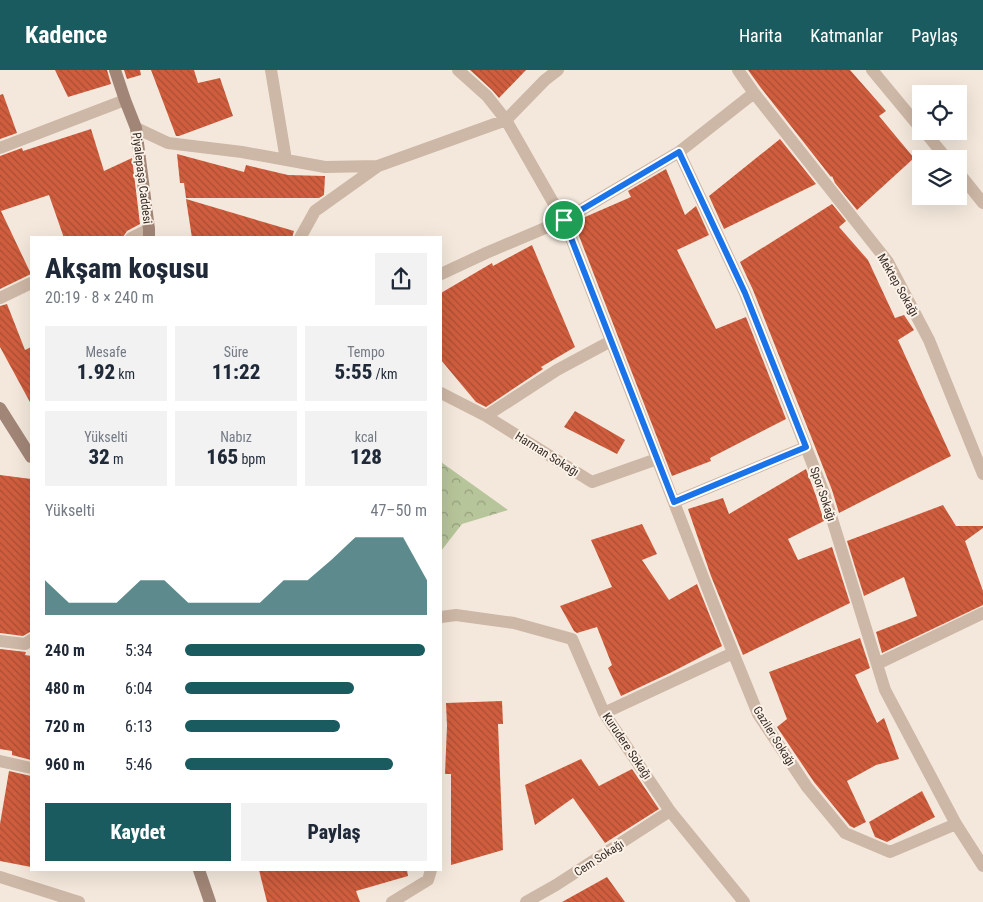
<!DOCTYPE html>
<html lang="tr">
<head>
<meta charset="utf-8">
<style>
	:root { --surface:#fff; --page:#f2f2f3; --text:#1f2937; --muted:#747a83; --accent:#195b5e }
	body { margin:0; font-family:"Roboto Condensed",sans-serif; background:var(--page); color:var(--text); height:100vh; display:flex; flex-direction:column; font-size:19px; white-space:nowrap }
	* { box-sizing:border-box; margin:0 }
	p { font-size:16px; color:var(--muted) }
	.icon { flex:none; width:28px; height:28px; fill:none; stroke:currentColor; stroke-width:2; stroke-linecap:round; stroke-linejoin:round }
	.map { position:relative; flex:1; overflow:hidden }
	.panel { position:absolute; left:30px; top:166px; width:412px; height:635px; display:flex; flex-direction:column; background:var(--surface); border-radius:0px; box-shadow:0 5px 20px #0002 }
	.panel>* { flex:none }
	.controls { position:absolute; left:912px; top:15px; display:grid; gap:10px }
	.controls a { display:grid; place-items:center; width:55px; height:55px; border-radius:0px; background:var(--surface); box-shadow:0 5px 20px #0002; font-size:25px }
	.pin { position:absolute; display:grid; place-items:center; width:42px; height:42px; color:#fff; margin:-21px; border:2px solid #fff; border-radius:50%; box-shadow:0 1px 5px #0007 }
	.round { display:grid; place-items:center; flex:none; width:52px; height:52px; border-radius:0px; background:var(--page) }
	.summary { display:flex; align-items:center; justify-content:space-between; height:85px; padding:0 15px }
	h1 { font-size:28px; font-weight:800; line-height:38px }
	.figures { display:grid; grid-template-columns:repeat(3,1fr); gap:8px; height:85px; padding:5px 15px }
	.figures div { display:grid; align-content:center; border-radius:0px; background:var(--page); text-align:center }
	.figures b { font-size:21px; font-weight:800 }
	.figures small { font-size:14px; font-weight:400 }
	.figures p { font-size:14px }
	.chart { height:140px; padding:10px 15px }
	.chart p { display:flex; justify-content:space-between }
	.chart svg { width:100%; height:90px; margin-top:5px; fill:var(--accent); opacity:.7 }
	.button { display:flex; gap:10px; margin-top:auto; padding:10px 15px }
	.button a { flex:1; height:58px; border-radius:0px; background:var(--accent); color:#fff; font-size:20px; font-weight:800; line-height:58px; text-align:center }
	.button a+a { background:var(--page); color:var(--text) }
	ul { padding:0 15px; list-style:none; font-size:16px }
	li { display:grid; grid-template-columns:80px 60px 1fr; align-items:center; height:38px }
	li i { height:12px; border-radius:6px; background:var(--accent) }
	header { display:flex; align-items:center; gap:30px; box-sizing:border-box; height:70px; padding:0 25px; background:var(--accent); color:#fff }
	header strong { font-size:24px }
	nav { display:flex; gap:28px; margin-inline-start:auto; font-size:18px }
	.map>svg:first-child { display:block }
</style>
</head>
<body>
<header>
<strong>Kadence</strong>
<nav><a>Harita</a><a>Katmanlar</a><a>Paylaş</a></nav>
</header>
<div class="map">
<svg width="983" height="832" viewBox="0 0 983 832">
	<defs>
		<pattern id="park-crowns" width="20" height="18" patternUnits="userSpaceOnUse" patternTransform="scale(1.25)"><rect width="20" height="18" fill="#b7c59a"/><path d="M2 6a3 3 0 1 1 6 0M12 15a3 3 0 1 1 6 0" fill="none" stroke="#96a07e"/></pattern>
		<pattern id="building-back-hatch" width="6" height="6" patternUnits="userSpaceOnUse" patternTransform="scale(1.25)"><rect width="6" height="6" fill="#d05e3e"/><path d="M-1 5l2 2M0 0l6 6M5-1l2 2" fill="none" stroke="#aa4e34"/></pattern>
	</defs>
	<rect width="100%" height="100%" fill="#f4e8dc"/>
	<path fill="url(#park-crowns)" d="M 441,392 L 508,440 L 462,454 L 441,481 Z"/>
	<path fill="url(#building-back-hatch)" d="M 55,0 L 107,0 L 111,14 L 68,27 Z
		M 124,0 L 140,0 L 141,5 L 127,9 Z
		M 151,0 L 194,0 L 198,13 L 220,8 L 233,46 L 179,66 L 176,66 Z
		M 470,0 L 526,0 L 499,28 L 492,20 Z
		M 748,0 L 850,0 L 886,41 L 879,46 L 914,88 L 857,140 L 835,113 L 832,106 L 831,107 L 761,18 Z
		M 3,24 L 17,63 L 0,69 L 0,25 Z
		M 91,59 L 104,101 L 132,88 L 140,154 L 127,161 L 123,167 L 120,168 L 64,168 L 49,125 L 1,141 L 31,204 L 0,219 L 0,86 L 22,78 L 23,81 Z
		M 780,69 L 816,114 L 724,159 L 709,126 Z
		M 177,84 L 244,102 L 246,95 L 288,105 L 325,106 L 324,125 L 319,128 L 186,128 L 184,113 L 180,113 Z
		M 666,99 L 685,145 L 696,136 L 709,165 L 677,180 L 716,259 L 746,247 L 786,349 L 710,388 L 711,391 L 672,406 L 574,153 L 585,147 L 631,127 L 628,121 Z
		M 186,129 L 294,161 L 292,168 L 192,168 Z
		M 832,134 L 846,151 L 839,157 L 868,190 L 895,248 L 904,245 L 914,260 L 898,270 L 951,386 L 839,443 L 832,420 L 814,374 L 753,220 L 740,192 Z
		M 532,175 L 575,277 L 541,297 L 543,299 L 486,337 L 476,332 L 441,290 L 441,223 L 492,193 L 493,196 Z
		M 7,234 L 25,280 L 31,277 L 31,334 L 0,277 L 0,236 Z
		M 575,341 L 625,370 L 617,384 L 564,357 Z
		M 806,399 L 816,426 L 824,451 L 788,469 L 798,490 L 832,477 L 850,533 L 743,585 L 711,506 L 688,439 L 723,428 L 729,444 Z
		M 0,405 L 31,409 L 31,557 L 30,562 L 23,566 L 0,563 Z
		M 943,435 L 956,456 L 983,456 L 983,458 L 965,471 L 983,521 L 983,535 L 882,583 L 876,562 L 917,546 L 904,507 L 864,526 L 847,471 Z
		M 642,454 L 657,484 L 642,490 L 669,530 L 697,514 L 722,576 L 670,603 L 621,626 L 608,598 L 612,595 L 597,557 L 577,563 L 574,561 L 560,536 L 612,517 L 591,470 Z
		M 860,568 L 870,598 L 855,605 L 877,653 L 884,648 L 899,689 L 876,695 L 847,711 L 866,752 L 854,758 L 850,756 L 814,712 L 777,657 L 787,649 L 769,602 Z
		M 0,579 L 26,582 L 25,585 L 31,586 L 31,690 L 12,685 L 12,681 L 0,679 Z
		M 502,631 L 503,654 L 498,654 L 503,780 L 451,795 L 451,704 L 445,704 L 447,656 L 446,633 Z
		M 581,689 L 599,716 L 632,699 L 659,739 L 605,773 L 573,728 L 535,755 L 525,715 Z
		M 9,701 L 31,706 L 31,797 L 0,791 L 0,754 Z
		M 922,721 L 935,747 L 887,772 L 875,767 L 869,752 Z
		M 259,800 L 407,800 L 408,806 L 356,821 L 360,832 L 267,832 Z
		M 607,807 L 625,832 L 562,832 Z"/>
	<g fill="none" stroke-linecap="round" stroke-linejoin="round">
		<path stroke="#cdb7a6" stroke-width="12" d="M 271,0 L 286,90
			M 458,0 L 487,26 L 506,50 L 545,10 L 558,0
			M 738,0 L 754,23 L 888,192 L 929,270 L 983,404
			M 872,0 L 921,59
			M 136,58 L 168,73 L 242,82 L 325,97 L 378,96 L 506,50 L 566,155 L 717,543 L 758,644 L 807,717 L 845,763 L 890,782 L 956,754
			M 924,61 L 947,89
			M 0,78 L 125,30
			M 679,82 L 745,223 L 824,423 L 885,620 L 956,754 L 983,796
			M 959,103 L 983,133
			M 131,168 L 149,159
			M 300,168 L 315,141 L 378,96
			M 441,204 L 486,183 L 564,150 L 679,82 L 754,23
			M 0,228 L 31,213
			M 441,323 L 486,346 L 592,412 L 657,389
			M 486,346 L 557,300 L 611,271
			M 674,432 L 806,377
			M 441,547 L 456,545 L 514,553 L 572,569 L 604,643 L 670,741 L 744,832
			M 0,571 L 25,574 L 31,570
			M 877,594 L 983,543
			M 604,643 L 733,583
			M 0,691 L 31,698
			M 0,807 L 79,832
			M 392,832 L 428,810 L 431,800
			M 526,832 L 556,815 L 670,741"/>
		<path stroke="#a18677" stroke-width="12" d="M 115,0 L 125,30 L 136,58 L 149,159 L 149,168
			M 0,338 L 31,387
			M 199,800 L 210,832"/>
	</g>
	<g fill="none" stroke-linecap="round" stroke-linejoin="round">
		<defs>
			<path id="route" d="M 679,82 L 745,223 L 806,377 L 674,432 L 564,150 Z"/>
		</defs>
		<use href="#route" stroke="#fff" stroke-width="10"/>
		<use href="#route" stroke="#1a73e8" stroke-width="6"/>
	</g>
	<g text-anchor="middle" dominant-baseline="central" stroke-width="4" stroke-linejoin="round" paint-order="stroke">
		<g font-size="12" fill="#392d28" stroke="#fbf2e8">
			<text transform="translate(142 108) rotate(83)">Piyalepaşa Caddesi</text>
			<text transform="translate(898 215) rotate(60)">Mektep Sokağı</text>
			<text transform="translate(547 384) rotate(32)">Harman Sokağı</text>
			<text transform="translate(823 424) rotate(71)">Spor Sokağı</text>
			<text transform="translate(774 666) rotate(58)">Gaziler Sokağı</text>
			<text transform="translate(627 676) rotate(56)">Kurudere Sokağı</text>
			<text transform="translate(599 788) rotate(-33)">Cem Sokağı</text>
		</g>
	</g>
</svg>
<div class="controls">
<a><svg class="icon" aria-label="locate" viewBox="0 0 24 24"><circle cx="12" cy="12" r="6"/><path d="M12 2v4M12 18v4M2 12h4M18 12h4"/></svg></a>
<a><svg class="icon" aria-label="layers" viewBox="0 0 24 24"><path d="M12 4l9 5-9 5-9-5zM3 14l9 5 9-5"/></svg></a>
</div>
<div class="pin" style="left:564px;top:150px;background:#1e9e55"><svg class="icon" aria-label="arrive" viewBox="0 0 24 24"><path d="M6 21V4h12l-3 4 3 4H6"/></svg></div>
<section class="panel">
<div class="summary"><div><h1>Akşam koşusu</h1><p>20:19 · 8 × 240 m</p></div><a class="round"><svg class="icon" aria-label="share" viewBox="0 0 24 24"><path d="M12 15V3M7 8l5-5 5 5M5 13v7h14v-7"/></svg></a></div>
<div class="figures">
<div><p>Mesafe</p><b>1.92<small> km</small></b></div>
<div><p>Süre</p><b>11:22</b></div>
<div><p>Tempo</p><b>5:55<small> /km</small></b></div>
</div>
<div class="figures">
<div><p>Yükselti</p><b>32<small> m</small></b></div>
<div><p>Nabız</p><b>165<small> bpm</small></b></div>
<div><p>kcal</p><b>128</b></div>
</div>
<div class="chart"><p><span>Yükselti</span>47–50 m</p>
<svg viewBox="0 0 160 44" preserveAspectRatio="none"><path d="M0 44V27L10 38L20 38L30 38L40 27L50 27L60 38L70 38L80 38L90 38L100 27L110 27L120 17L130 6L140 6L150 6L160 27V44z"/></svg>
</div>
<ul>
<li><b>240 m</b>5:34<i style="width:99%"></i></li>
<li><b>480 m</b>6:04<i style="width:70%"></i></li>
<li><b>720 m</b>6:13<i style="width:64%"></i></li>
<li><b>960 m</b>5:46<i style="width:86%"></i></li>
</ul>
<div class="button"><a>Kaydet</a><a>Paylaş</a></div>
</section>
</div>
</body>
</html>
